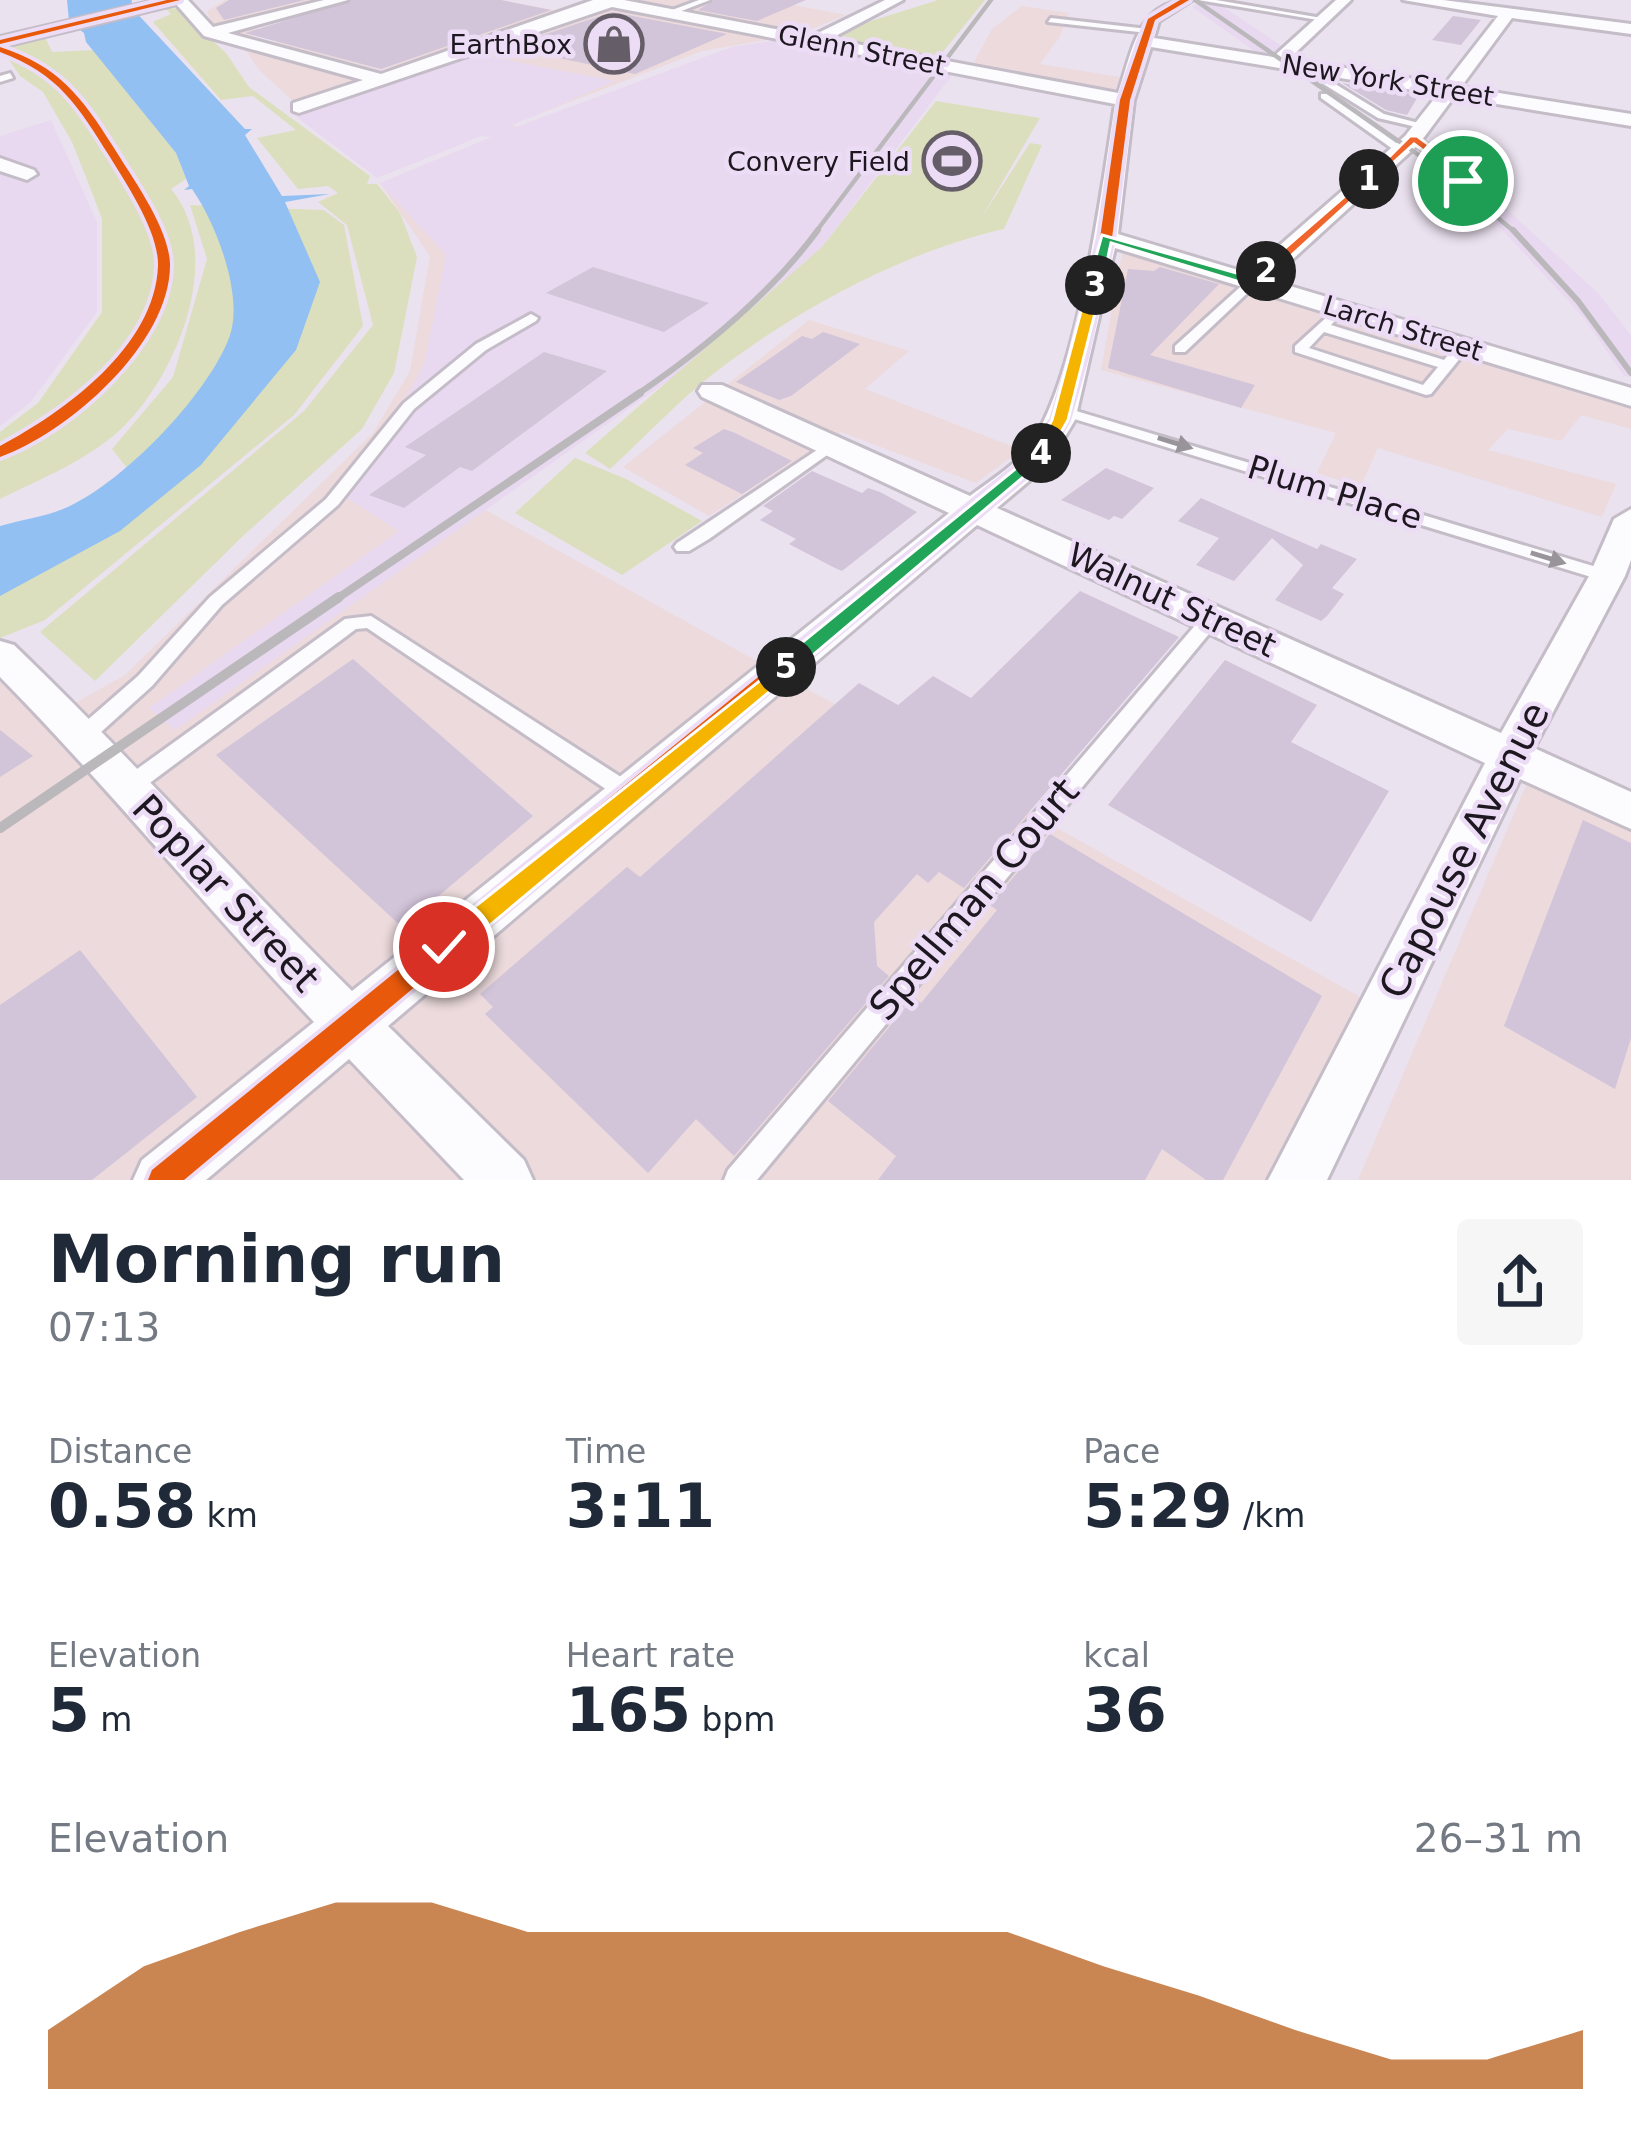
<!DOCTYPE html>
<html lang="en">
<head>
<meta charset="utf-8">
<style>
	:root { --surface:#fff; --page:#f6f6f7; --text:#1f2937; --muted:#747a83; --accent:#b45309 }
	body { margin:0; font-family:"DejaVu Sans",sans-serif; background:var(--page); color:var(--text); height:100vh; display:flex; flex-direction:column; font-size:45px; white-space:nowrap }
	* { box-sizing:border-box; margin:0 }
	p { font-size:39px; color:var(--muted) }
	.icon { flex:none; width:66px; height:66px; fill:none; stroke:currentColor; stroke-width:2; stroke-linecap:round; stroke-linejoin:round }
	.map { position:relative; height:1180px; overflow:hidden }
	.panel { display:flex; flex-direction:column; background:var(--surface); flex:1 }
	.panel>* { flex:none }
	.pin { position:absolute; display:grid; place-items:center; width:102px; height:102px; color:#fff; margin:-51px; border:6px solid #fff; border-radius:50%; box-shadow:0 3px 12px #0007 }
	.km { position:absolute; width:60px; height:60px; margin:-30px; border-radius:50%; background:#222; color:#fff; font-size:33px; line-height:60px; text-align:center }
	.round { display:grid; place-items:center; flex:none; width:126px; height:126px; border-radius:12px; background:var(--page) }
	.head { display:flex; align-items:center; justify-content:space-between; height:204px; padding:0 48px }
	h1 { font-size:66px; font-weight:600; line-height:90px }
	.metrics { display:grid; grid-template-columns:repeat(3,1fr); gap:18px; height:204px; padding:12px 48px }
	.metrics div { display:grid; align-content:center }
	.metrics b { font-size:60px; font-weight:600 }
	.metrics small { font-size:33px; font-weight:400 }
	.metrics p { font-size:33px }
	.chart { height:336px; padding:24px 48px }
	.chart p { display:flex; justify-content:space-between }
	.chart svg { width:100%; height:216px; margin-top:12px; fill:var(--accent); opacity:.7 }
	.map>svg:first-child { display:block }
</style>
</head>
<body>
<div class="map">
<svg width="1631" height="1180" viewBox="0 0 1631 1180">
	<rect width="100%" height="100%" fill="#ebe2ef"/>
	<path fill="#ecdadc" d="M 225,0 L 351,0 L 259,25 L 252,40 L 377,73 L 399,64 L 381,70 L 275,43 L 383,0 L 501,0 L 559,11 L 592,2 L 584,0 L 767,0 L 846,15 L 799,34 L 702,51 L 510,125 L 519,127 L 732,47 L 786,39 L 457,494 L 1362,998 L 1265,1180 L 0,1180 L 0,679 L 43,721 L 125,675 L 373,433 L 410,371 L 430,256 L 380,183 L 492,137 L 481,136 L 377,178 L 293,114 L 294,102 L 258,69 L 247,52 L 218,41 L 207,11 Z
		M 1022,6 L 1069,13 L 1059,38 L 1040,64 L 1120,77 L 1114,92 L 973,64 L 992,29 Z
		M 1123,248 L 1631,409 L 1631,429 L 1581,415 L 1561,441 L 1508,429 L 1488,450 L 1616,484 L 1602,517 L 1378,448 L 1360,487 L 1317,473 L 1336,433 L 1101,370 Z
		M 809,320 L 909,351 L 865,389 L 1021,450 L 976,483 L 841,432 L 709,516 L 623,467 Z
		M 1527,783 L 1631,830 L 1631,1180 L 1358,1180 Z"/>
	<path fill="#e8d9f0" d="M 1203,0 L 1213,0 L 1285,48 L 1276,56 L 1260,55 L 1192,7 Z
		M 786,39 L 955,71 L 822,247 L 672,378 L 175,730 L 149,708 L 399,531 L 333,489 L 383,439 L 424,365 L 446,255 L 380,183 L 492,137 L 481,136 L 377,178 L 293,114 L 476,54 L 615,81 L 510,126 L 516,127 L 732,47 Z
		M 51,120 L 97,222 L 97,312 L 30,403 L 0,426 L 0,136 Z
		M 1429,152 L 1487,191 L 1598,293 L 1631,335 L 1631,377 L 1624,376 L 1583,317 L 1492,219 L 1417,159 Z"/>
	<path fill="#dbdfbd" d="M 938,0 L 985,0 L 937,59 L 833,40 L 846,29 Z
		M 164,7 L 178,9 L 226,53 L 249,87 L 370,176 L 367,184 L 377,184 L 400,213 L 417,257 L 394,373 L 362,429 L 245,534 L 95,681 L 40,632 L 304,411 L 373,325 L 347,225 L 318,202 L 338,193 L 328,186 L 298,189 L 257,138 L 296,130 L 253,96 L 221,100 L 153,22 L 171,14 Z
		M 44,35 L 52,52 L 93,50 L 176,153 L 186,179 L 171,189 C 227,256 176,378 120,430 C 86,461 40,479 0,499 L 0,432 L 38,403 L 102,312 L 102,219 L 91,190 L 72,142 L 43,92 L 20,76 L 0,46 Z
		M 936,101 L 1040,118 L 980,220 L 1030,143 L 1042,145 L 1004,229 C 902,252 796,310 713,374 C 677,402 644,438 610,469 L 585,453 L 822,247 Z
		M 190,205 L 324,210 L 344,225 L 363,326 L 294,415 L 45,620 L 0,638 L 0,580 L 141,486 L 112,449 L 173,377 L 207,259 Z
		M 575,458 L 626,479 L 702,521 L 622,575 L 515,513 Z"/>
	<path fill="#93c0f2" d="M 67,0 L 132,0 L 131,7 L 245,129 L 252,129 L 245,135 L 282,196 L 330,194 L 285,202 L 320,282 L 296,350 L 201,465 L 120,531 L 0,596 L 0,526 C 20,520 44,517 63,509 C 120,486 207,396 229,338 C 245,298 216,223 192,189 L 184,190 L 189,186 L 176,153 L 86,42 L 84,33 L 69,21 Z"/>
	<path fill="#d2c4d9" d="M 229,0 L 305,0 L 224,20 L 216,8 Z
		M 352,0 L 501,0 L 551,10 L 381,69 L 245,33 Z
		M 714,0 L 806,0 L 757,21 L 698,10 Z
		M 612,12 L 727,34 L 635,74 L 507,47 Z
		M 1453,16 L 1481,20 L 1461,45 L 1432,40 Z
		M 1342,83 L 1419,95 L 1407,115 L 1386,110 Z
		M 593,267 L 709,303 L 664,332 L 546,293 Z
		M 1160,267 L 1219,284 L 1150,355 L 1255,385 L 1241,408 L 1108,368 L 1128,269 L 1154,271 Z
		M 823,332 L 860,344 L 791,396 L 779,400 L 736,382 L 802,336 L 812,339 Z
		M 544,352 L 607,371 L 472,471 L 460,467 L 404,508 L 369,495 L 426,455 L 405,447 Z
		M 724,429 L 735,433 L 792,461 L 742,494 L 685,465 L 703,453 L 693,448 Z
		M 1106,468 L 1154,488 L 1122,519 L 1114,516 L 1109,520 L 1061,500 Z
		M 812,471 L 862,493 L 868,488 L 880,492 L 917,512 L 842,571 L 835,568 L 789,544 L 796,539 L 760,520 L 773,511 L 763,506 Z
		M 1201,498 L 1317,549 L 1321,544 L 1357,559 L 1332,588 L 1344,594 L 1327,616 L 1321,621 L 1275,600 L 1303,565 L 1272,538 L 1234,581 L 1196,565 L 1219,538 L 1178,521 Z
		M 1080,591 L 1179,637 L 964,888 L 939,872 L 928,883 L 917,874 L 874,922 L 877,966 L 889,976 L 734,1156 L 696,1119 L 648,1173 L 485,1014 L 493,1007 L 480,994 L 627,867 L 640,877 L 859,683 L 898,705 L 933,676 L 971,698 Z
		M 353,659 L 533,816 L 402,927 L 216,755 Z
		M 1225,660 L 1317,705 L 1291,742 L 1389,791 L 1311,922 L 1108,805 Z
		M 0,730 L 33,756 L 0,777 Z
		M 1583,820 L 1631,843 L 1631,1038 L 1615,1089 L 1504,1026 Z
		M 1050,834 L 1322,996 L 1223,1180 L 1206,1180 L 1162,1149 L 1145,1180 L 878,1180 L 896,1156 L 828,1101 L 914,997 L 921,1003 L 997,910 L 990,905 Z
		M 80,950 L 197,1097 L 92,1180 L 0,1180 L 0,1005 Z"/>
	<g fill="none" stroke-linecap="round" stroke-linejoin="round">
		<defs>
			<path id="lane" d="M 699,0 L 710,0 L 671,15 L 664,13 Z
				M 1198,0 L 1216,0 L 1328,19 L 1324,21 Z
				M 1051,18 L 1148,29 L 1152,31 L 1148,33 L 1048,22 Z
				M 1315,67 L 1321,67 L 1324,77 L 1384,114 L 1430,126 L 1425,129 L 1378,118 L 1317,80 Z
				M 10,73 L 13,78 L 0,82 L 0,76 Z
				M 1321,94 L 1327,94 L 1406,150 L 1397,152 L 1321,98 Z
				M 1411,136 L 1417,136 L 1496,202 L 1496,206 L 1488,206 L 1411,140 Z
				M 1249,279 L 1259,282 L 1185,352 L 1175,352 L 1175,346 Z
				M 1340,305 L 1346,309 L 1331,325 L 1444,360 L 1458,343 L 1468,343 L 1470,346 L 1431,394 L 1426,395 L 1295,352 L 1295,346 ZM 1324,332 L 1438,367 L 1423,385 L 1309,348 Z
				M 531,314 L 538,318 L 536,321 L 486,350 L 414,409 L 338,505 L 222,605 L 152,686 L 90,742 L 83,744 L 76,742 L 73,736 L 76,730 L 138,676 L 210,597 L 326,499 L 404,403 L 476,344 Z
				M 1063,407 L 1613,572 L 1616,576 L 1613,580 L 1601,580 L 1058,414 L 1056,411 Z
				M 832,440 L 840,445 L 837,448 L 709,539 L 689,551 L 677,551 L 674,547 L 677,543 Z
				M 1211,613 L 1218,615 L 1220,619 L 1218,623 L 757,1180 L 724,1180 L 728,1170 L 1204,615 Z
				M 371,616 L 638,788 L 641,794 L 638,800 L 630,803 L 622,800 L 367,628 L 356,629 L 135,794 L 127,797 L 119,794 L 116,788 L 119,782 L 345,619 Z"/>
			<path id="street" d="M 158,0 L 188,0 L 213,27 L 324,0 L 348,0 L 228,33 L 381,74 L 593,0 L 624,0 L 812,36 L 885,0 L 903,0 L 830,39 L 1118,93 C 1133,51 1137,0 1192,0 L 1159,21 L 1154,38 L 1273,57 L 1336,0 L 1351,0 L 1289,59 L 1445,84 L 1498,16 L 1403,0 L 1443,0 L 1631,24 L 1631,34 L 1512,18 L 1461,87 L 1631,114 L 1631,126 L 1454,97 L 1419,144 L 1270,280 L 1631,388 L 1631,406 L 1115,248 L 1075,420 L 1048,465 L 997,508 L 1501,733 L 1589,576 L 1614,519 L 1631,509 L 1631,560 L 1625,576 L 1534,748 L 1631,792 L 1631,829 L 1520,779 L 1327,1180 L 1268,1180 L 1485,763 L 977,525 L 388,1026 L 524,1160 L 533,1180 L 464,1180 L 349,1059 L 206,1180 L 133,1180 L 142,1160 L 314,1022 C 207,909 109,788 0,677 L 0,641 L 14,645 C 130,756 237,878 352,991 L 949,513 L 702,397 L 698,391 L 702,385 L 722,385 L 970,496 C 988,482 1013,467 1027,449 C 1077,385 1102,188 1115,104 L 612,7 L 299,113 L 293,111 L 293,103 L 363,80 L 204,36 L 176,4 L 0,47 L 0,37 ZM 1151,47 L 1438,94 L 1405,136 L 1248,273 L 1118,234 L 1134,100 Z
				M 0,158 L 34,170 L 37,174 L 27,180 L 0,171 Z"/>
		</defs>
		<use href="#lane" stroke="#c4bdc8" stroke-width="6"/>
		<use href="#street" stroke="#c4bdc8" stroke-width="6"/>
		<use href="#lane" fill="#fcfbfd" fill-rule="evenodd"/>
		<use href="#street" fill="#fcfbfd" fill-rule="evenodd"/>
		<path stroke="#bbb8bb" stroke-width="4.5" d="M 1195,0 L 1439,169 L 1516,233
			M 815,233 L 991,0"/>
		<path stroke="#bbb8bb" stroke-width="6" d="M 1513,230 L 1578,301 L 1631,373
			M 635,396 C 703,350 769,296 818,230"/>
		<path stroke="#bbb8bb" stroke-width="8" d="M 335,600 L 640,393"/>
		<path stroke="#bbb8bb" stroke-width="10" d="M 0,828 L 339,597"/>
		<defs>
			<path id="cycleway" d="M 167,0 L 180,0 L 0,44 L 0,40 Z
				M 1180,0 L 1189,0 L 1155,20 L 1130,100 L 1112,238 L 1085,357 L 1067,420 L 1043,461 L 184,1180 L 148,1180 L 152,1170 L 1031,455 L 1053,420 L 1071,357 L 1100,238 L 1120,100 L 1148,19 Z
				M 0,47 C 59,66 82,97 114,148 C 133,179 169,228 170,264 C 171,343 69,432 0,457 L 0,446 C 64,412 155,347 158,266 C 159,232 127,185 110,157 C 78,106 59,74 0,52 Z"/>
		</defs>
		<use href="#cycleway" stroke="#ecdcf5" stroke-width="8"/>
		<use href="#cycleway" fill="#e8590c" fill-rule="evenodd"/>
	</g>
	<defs><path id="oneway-solid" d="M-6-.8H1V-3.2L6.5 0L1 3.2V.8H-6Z" transform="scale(3)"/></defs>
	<g fill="#98949a">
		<use href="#oneway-solid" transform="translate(1175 443) rotate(17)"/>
		<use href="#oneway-solid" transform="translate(1548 558) rotate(17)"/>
	</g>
	<path fill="#f0652b" stroke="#fff" stroke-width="3" d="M 1410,136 L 1417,136 L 1467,173 L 1467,183 L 1459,183 L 1458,176 L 1414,144 L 1373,181 L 1365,181 Z"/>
	<path fill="#f0652b" stroke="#fff" stroke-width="3" d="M 1369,175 L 1373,181 L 1271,274 L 1262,274 L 1262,268 Z"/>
	<path fill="#22a559" stroke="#fff" stroke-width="3" d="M 1102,235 L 1251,277 L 1262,268 L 1273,271 L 1253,286 L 1111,243 L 1102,285 L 1095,289 L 1088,285 Z"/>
	<path fill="#f5b400" stroke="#fff" stroke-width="3" d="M 1095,281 L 1102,285 L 1068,420 L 1047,457 L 1035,457 L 1033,453 L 1052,420 L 1088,285 Z"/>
	<path fill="#22a559" stroke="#fff" stroke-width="3" d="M 1041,448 L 1047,450 L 1047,457 L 793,672 L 778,672 L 778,662 Z"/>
	<path fill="#f5b400" stroke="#fff" stroke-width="3" d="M 786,660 L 796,667 L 793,672 L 453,956 L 434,956 L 430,947 L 434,939 Z"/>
	<defs>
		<symbol id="shop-ring" viewBox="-11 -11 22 22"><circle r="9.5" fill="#ecdcf5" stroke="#655e68" stroke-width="1.5"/><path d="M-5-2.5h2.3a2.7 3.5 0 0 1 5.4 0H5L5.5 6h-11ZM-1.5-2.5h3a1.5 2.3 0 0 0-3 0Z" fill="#655e68"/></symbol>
		<symbol id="stadium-ring" viewBox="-11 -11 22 22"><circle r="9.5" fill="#ecdcf5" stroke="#655e68" stroke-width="1.5"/><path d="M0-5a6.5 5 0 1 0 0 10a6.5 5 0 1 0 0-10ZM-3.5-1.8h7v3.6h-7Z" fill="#655e68"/></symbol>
	</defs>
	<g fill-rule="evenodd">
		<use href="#shop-ring" x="581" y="11" width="66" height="66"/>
		<use href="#stadium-ring" x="919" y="128" width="66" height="66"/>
	</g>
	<g text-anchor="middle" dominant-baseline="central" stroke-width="9" stroke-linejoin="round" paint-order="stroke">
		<g font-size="27" fill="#1d1720" stroke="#ecdcf5" text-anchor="end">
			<text x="572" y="44">EarthBox</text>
			<text x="910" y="161">Convery Field</text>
		</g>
		<g font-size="27" fill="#1d1720" stroke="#ecdcf5">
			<text transform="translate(862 50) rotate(11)">Glenn Street</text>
			<text transform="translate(1388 80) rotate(9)">New York Street</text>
			<text transform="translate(1403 328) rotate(17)">Larch Street</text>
		</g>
		<g font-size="33" fill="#1d1720" stroke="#ecdcf5">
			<text transform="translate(1335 492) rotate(17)">Plum Place</text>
			<text transform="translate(1172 600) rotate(25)">Walnut Street</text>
		</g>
		<g font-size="39" fill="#1d1720" stroke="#ecdcf5">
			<text transform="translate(1464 850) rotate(-63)">Capouse Avenue</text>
			<text transform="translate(226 893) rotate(47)">Poplar Street</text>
			<text transform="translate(974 899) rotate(-50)">Spellman Court</text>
		</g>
	</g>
</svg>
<div class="pin" style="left:1463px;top:181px;background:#1e9e55"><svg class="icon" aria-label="arrive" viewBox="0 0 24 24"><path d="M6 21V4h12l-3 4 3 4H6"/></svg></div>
<div class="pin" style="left:444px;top:947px;background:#d93025"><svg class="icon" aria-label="check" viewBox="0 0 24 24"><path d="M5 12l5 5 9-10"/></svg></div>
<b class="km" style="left:1369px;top:179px">1</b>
<b class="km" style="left:1266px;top:271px">2</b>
<b class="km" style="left:1095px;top:285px">3</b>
<b class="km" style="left:1041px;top:453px">4</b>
<b class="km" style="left:786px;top:667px">5</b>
</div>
<section class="panel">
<div class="head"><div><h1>Morning run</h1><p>07:13</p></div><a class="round"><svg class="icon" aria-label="share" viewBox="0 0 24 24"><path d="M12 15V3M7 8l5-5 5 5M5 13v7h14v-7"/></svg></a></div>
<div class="metrics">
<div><p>Distance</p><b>0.58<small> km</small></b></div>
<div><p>Time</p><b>3:11</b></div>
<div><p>Pace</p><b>5:29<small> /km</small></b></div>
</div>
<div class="metrics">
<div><p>Elevation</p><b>5<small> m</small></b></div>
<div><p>Heart rate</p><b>165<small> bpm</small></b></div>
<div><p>kcal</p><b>36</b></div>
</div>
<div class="chart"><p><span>Elevation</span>26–31 m</p>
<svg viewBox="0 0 160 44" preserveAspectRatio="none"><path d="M0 44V32L10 19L20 12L30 6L40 6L50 12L60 12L70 12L80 12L90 12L100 12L110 19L120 25L130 32L140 38L150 38L160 32V44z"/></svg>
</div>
</section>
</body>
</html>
